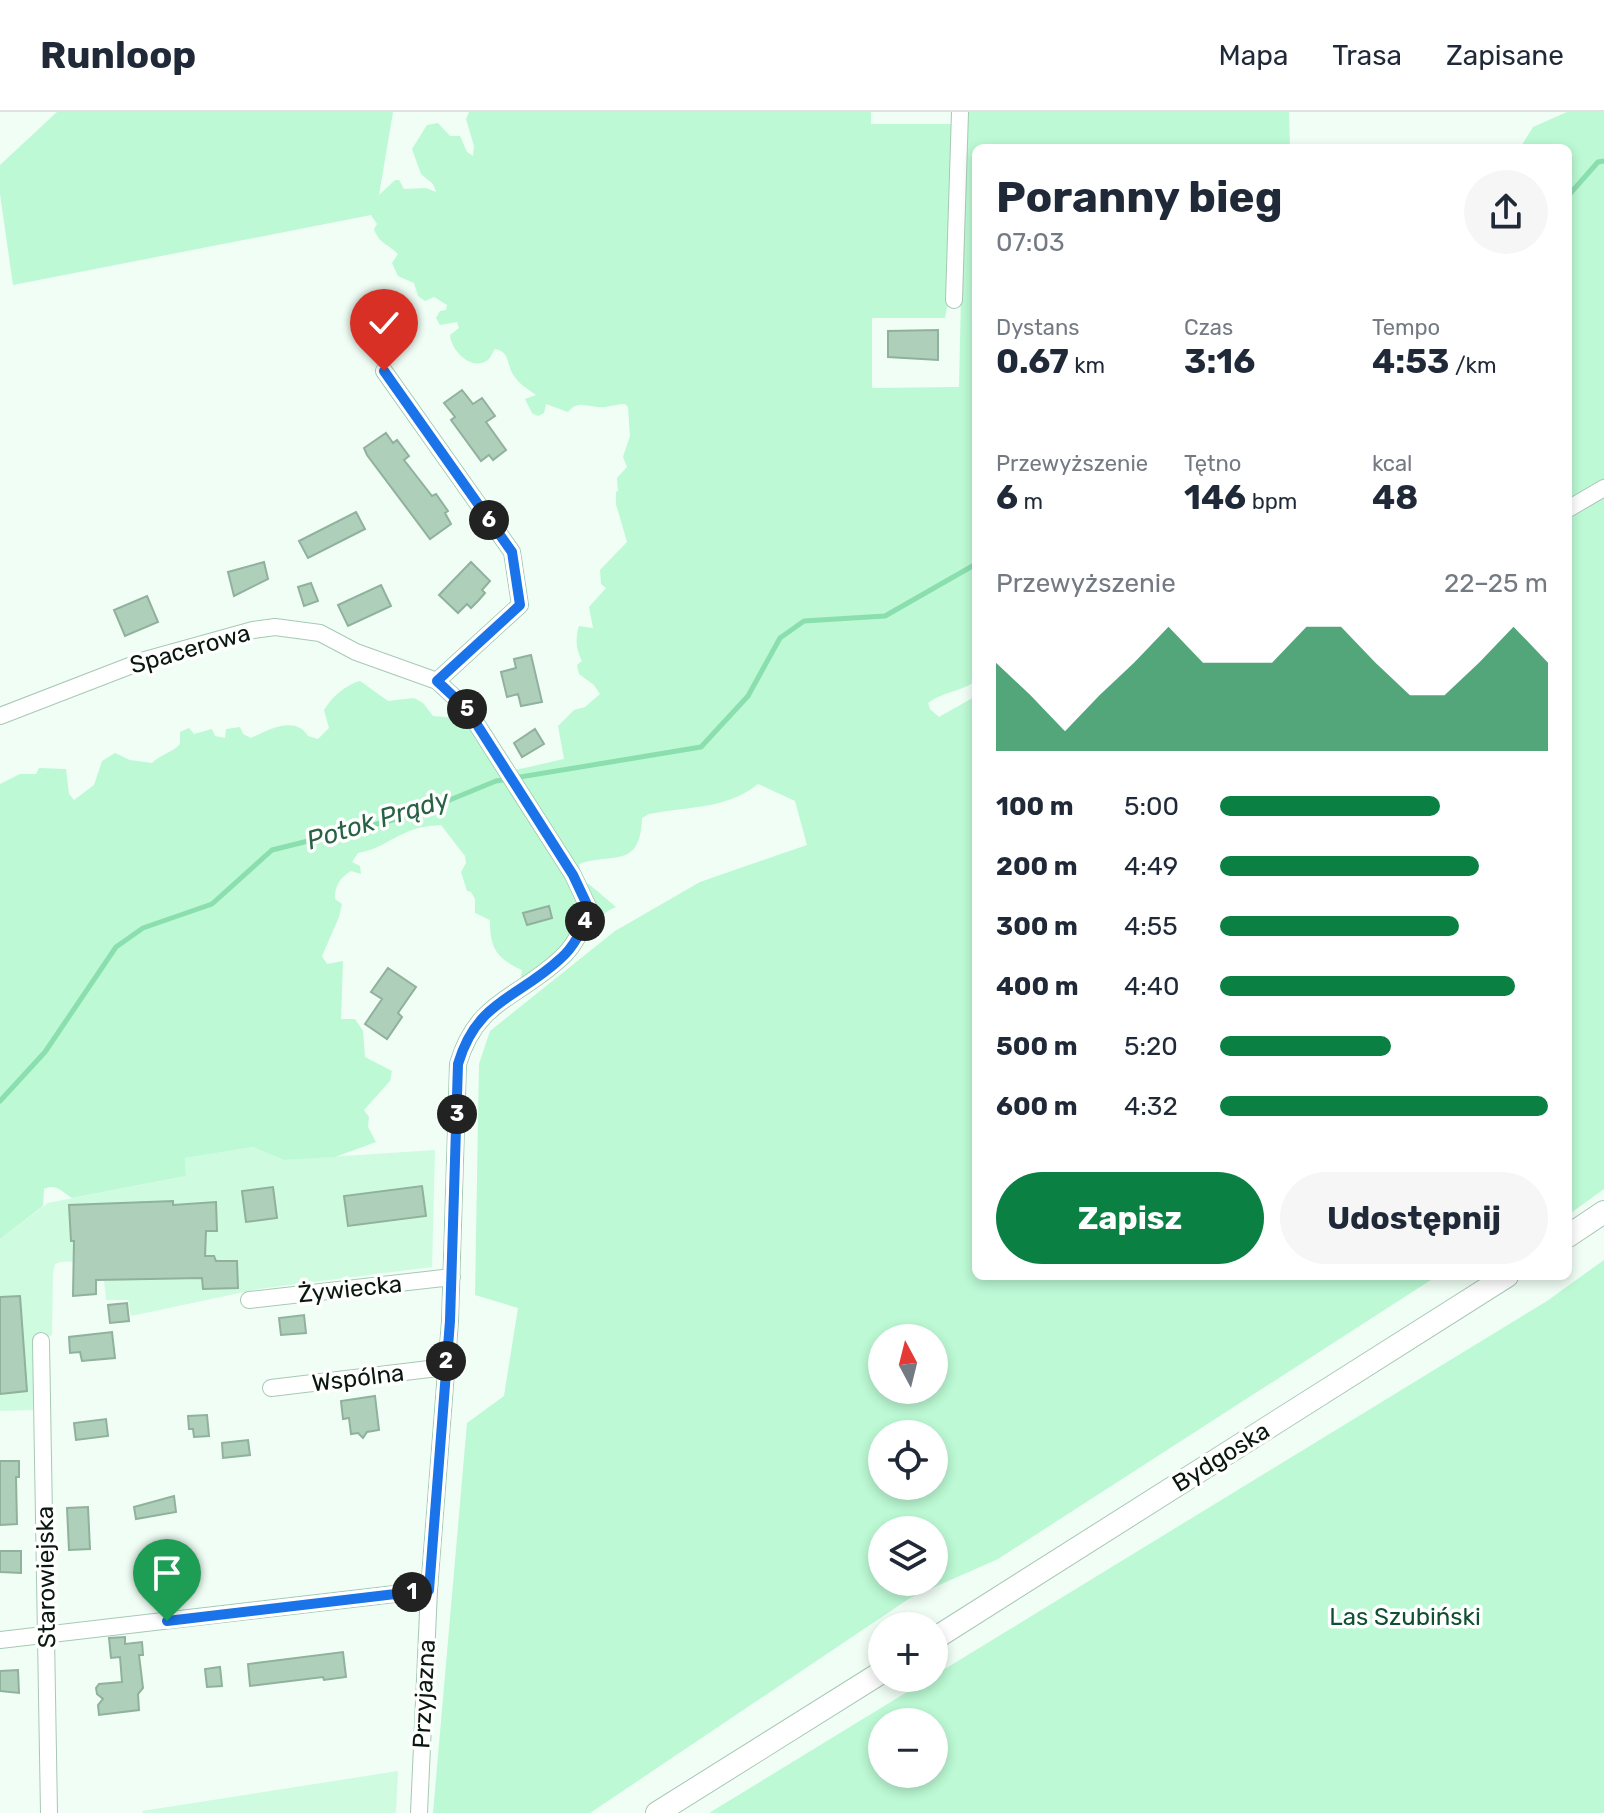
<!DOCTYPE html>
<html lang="pl">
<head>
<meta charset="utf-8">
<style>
	:root { --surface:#fff; --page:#f6f6f7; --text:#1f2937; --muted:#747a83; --line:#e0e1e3; --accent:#0b8043 }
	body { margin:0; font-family:Rubik,sans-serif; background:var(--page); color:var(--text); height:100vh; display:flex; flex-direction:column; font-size:30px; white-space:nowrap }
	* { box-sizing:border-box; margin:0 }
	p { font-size:26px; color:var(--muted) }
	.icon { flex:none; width:44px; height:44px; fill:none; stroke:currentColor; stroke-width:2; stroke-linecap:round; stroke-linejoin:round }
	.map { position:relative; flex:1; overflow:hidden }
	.side { position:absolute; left:972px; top:32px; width:600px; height:1136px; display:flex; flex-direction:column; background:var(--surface); border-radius:12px; box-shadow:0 4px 12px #0003 }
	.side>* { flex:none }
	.needle { width:52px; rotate:353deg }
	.buttons { position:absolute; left:868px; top:1212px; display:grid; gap:16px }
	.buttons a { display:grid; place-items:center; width:80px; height:80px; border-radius:50%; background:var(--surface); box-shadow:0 4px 12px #0003; font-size:40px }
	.pin { position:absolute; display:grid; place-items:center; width:68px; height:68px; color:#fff; margin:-82px -34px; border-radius:50% 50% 50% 0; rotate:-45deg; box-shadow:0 0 8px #0007 }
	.pin .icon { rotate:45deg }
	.km { position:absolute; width:40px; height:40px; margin:-20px; border-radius:50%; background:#222; color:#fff; font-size:22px; line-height:40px; text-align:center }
	.round { display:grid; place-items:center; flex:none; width:84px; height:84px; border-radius:42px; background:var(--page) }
	.overview { display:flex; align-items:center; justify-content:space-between; height:136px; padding:0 24px }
	h1 { font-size:44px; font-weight:700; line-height:60px }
	.stats { display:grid; grid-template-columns:repeat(3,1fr); gap:12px; height:136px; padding:8px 24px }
	.stats div { display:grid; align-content:center }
	.stats b { font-size:34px; font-weight:700 }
	.stats small { font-size:22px; font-weight:400 }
	.stats p { font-size:22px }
	.chart { height:224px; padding:16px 24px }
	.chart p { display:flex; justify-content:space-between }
	.chart svg { width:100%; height:144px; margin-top:8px; fill:var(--accent); opacity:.7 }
	.primary-button { display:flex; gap:16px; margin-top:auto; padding:16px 24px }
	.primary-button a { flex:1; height:92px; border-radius:48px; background:var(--accent); color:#fff; font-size:32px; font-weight:700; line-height:92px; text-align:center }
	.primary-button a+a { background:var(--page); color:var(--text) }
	ul { padding:0 24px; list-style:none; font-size:26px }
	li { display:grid; grid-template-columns:128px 96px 1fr; align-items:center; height:60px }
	li i { height:20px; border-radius:10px; background:var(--accent) }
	header { display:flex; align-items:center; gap:48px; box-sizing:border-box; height:112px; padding:0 40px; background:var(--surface); border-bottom:2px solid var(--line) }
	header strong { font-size:38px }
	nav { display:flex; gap:44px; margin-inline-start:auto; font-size:28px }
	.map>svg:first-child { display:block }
</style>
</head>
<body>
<header>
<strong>Runloop</strong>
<nav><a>Mapa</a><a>Trasa</a><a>Zapisane</a></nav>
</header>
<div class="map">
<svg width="1604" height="1701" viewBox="0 0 1604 1701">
	<rect width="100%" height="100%" fill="#f0fef5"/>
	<path fill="#cffbe0" d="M 253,1035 L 284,1048 L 435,1038 L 432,1155 L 258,1177 L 131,1204 L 128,1188 L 106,1188 L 102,1148 L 60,1150 L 55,1152 L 53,1161 L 52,1223 L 34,1231 L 33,1298 L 0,1299 L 0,1127 L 48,1091 L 186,1064 L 185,1046 Z
		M 398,1659 L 396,1701 L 143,1701 L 142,1699 Z"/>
	<path fill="#bcf9d4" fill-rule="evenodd" d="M 57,0 L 393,0 L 379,83 L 395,68 L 399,68 L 404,77 L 426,76 L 436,80 L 433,72 L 421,62 L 412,37 L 427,13 L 438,11 L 450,24 L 460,24 L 467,40 L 473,44 L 474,34 L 466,7 L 469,0 L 871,0 L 871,12 L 951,12 L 952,0 L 957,0 L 950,178 L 945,206 L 872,206 L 872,276 L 959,275 L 965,0 L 1289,0 L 1290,36 L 976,36 L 976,568 C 965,579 944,579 928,591 L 930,597 L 939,605 L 976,584 L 976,1164 L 1437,1164 L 998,1447 L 910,1486 L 590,1701 L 433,1701 L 467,1311 L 504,1284 L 518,1196 L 475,1183 L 479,952 L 490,919 L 615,819 L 700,770 L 807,733 L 795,689 L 758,672 C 725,698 689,694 649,702 L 642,706 C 640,758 613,740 579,752 L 582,769 L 590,773 L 616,795 C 593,804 591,824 577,842 C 567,856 545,866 531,876 L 520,870 L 522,858 C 496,846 490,836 490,808 L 475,801 L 475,787 L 471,780 L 467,779 L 461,760 L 466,751 L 465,744 L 441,713 C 429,714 418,715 407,720 C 386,729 382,736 358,741 L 352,750 L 360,754 L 361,762 L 351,759 C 340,765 334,776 335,787 L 342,792 L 339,805 L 322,844 L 327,852 L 343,849 L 341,907 L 355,907 L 363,919 L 365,945 L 392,959 L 390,969 L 364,998 L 369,1005 L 368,1015 L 376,1030 L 335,1045 L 284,1048 L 253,1035 L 185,1046 L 186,1064 L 72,1086 C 62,1080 56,1071 44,1077 L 43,1094 L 0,1127 L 0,672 L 20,662 L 36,662 L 39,656 L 66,657 L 69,682 L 74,688 L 94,673 L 102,649 L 115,641 L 130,648 L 152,651 C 161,642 172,641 180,632 L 180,620 L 189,616 L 194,622 L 212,617 L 215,624 L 225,626 L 226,617 L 240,615 L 243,622 L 251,626 C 268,618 295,603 308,624 L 318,627 L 329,616 L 324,598 C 332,585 345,573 360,569 L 388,589 L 414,586 L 423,591 L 433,604 L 467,607 L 511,659 L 564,647 L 558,614 L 574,598 L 585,595 L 600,582 L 594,573 L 579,562 L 577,553 L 582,549 C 576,537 575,528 579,514 L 593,516 L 589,495 L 606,476 L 601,472 L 600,458 L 627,430 L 616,392 L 616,379 L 618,380 L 617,366 L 627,355 L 623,345 L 630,324 L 628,295 L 625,292 C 618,292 612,294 605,295 C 590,297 579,286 568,300 L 546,292 L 544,301 L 538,304 L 532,301 L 525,287 L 536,283 C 528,277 519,272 514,264 C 506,253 511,240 495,237 C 492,241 491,245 488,248 C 471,260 451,238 450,223 L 459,216 L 457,210 L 440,213 L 436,206 L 440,199 L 446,198 L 447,193 L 434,185 L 425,189 L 418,184 L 414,171 L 398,164 L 392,151 L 398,142 C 390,133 379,132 374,117 L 377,112 L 371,103 L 13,173 L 0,82 L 0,53 ZM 882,1226 L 934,1226 L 934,1278 L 882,1278 ZM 882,1322 L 934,1322 L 934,1374 L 882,1374 ZM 882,1418 L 934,1418 L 934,1470 L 882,1470 Z
		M 1567,0 L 1604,0 L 1604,372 L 1568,394 L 1568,36 L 1520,36 L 1533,15 Z
		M 1604,386 L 1604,1077 L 1568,1103 L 1568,407 Z
		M 1604,1148 L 1604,1701 L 709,1701 L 1547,1189 ZM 882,1610 L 934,1610 L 934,1662 L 882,1662 Z"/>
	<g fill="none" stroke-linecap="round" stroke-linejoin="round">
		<path stroke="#8bdeae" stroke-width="5" d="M 1568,84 L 1598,50 L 1604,49
			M 0,989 L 45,940 L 116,835 L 143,816 L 212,792 L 272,738 L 413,703 L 496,669 L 701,635 L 748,584 L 780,526 L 804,509 L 885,504 L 976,452"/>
	</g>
	<path fill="#aed0ba" stroke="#90b19c" stroke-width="2" d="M 938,218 L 938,248 L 888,245 L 888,219 Z
		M 462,278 L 473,292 L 482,286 L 495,304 L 486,310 L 506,338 L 493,348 L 489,343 L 481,349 L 451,308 L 455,305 L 444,291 Z
		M 386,321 L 393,331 L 397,328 L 409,344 L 404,348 L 432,384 L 436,382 L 448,399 L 445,401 L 451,412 L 430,427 L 367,343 L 364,336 Z
		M 356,400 L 365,417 L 308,446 L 299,429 Z
		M 264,450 L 268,467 L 234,484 L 228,460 Z
		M 471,450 L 490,469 L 482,478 L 485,481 L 478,489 L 471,496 L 467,492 L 458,501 L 439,483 Z
		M 311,471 L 318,489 L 304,494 L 298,475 Z
		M 381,473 L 391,494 L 348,514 L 338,493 Z
		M 147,484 L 158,510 L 125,524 L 114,498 Z
		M 531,543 L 542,590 L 521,594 L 518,582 L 507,585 L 501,560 L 516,556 L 514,547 Z
		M 535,617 L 544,632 L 522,645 L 514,631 Z
		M 549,794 L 552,806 L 527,813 L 523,801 Z
		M 388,856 L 416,875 L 398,901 L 402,905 L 387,927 L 365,912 L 382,887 L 371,880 Z
		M 422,1074 L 426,1104 L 348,1114 L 344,1084 Z
		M 273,1075 L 277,1106 L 246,1110 L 242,1079 Z
		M 173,1089 L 173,1093 L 216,1090 L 217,1119 L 206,1119 L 205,1144 L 214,1144 L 216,1149 L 237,1149 L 238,1176 L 203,1177 L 202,1166 L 96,1168 L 96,1182 L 73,1184 L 74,1129 L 71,1129 L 69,1093 Z
		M 20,1184 L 27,1279 L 0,1282 L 0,1185 Z
		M 127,1191 L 129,1209 L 110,1211 L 108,1193 Z
		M 304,1203 L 306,1221 L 281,1223 L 279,1206 Z
		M 112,1220 L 115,1246 L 82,1249 L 80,1240 L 70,1241 L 69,1225 Z
		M 375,1284 L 379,1318 L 367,1320 L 363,1326 L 358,1321 L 351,1322 L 349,1306 L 343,1307 L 341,1289 Z
		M 207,1303 L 209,1324 L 194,1325 L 193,1317 L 189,1317 L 188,1304 Z
		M 106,1307 L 108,1324 L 76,1328 L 74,1311 Z
		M 248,1328 L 250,1343 L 223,1346 L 222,1331 Z
		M 0,1349 L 19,1349 L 19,1365 L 16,1365 L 17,1412 L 0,1413 Z
		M 174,1384 L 176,1400 L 136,1407 L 134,1395 Z
		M 88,1395 L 90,1437 L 69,1438 L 67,1396 Z
		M 0,1439 L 21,1439 L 21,1461 L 0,1460 Z
		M 125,1525 L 125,1532 L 142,1530 L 143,1543 L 139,1543 L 143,1576 L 138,1582 L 139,1598 L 99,1603 L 98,1593 L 103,1587 L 97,1582 L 96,1576 L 99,1572 L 122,1570 L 120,1545 L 111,1546 L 109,1526 Z
		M 343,1540 L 346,1565 L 324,1568 L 323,1565 L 250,1574 L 248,1552 Z
		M 220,1555 L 222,1574 L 207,1575 L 205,1557 Z
		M 18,1558 L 19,1581 L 0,1579 L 0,1559 Z"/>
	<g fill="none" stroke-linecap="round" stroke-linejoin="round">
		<defs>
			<path id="street" d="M 954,188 L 960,0
				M 384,259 L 512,440 L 520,493 L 437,569
				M 1568,397 L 1604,376
				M 0,604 L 145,548 L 253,518 L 275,515 L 320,521 L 356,540 L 437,569 L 467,597 L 573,763 L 590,799 C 582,816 575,834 560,847 C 517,887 477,888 458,952 L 450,1209 L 429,1478 L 419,1701
				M 249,1188 L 452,1165
				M 41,1229 L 49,1701
				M 271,1276 L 446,1255
				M 0,1528 L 429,1478"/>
			<path id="secondary" d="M 1568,1124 L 1604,1100
				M 934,1527 L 1507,1164
				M 657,1701 L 882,1560"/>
		</defs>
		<use href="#street" stroke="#a7c9b4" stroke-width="18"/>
		<use href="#secondary" stroke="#a7c9b4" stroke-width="24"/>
		<use href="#street" stroke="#fff" stroke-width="16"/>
		<use href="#secondary" stroke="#fff" stroke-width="22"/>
	</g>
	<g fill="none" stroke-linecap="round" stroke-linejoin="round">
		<defs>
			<path id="route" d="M 167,1509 L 429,1478 L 450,1209 L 458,952 C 477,888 517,887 560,847 C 575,834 582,817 590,799 L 573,763 L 467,597 L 437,569 L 520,493 L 512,440 L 384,259"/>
		</defs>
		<use href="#route" stroke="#fff" stroke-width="16"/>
		<use href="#route" stroke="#1a73e8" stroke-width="10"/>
	</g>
	<g text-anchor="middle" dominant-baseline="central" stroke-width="7" stroke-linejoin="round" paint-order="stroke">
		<g font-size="24" fill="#0b1810" stroke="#fff">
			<text transform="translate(190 537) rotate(-16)">Spacerowa</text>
			<text transform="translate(350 1177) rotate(-6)">Żywiecka</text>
			<text transform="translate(358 1266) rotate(-7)">Wspólna</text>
			<text transform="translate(1221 1345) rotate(-32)">Bydgoska</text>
			<text transform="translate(46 1465) rotate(-91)">Starowiejska</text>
			<text transform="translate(424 1582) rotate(-87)">Przyjazna</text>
		</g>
		<g font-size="24" fill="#105032" stroke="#fff">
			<text x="1405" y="1505">Las Szubiński</text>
		</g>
		<g font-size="26" font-style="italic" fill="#276343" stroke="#fff">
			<text transform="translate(378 708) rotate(-17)">Potok Prądy</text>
		</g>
	</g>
</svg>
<div class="buttons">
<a><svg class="needle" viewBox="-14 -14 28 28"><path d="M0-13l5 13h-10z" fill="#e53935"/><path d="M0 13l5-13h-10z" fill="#747a83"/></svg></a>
<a><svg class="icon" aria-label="locate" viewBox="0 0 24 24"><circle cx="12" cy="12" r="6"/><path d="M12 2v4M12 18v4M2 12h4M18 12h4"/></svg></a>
<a><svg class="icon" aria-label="layers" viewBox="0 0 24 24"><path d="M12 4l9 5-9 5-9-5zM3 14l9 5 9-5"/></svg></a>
<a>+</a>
<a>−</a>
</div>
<div class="pin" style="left:167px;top:1509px;background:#1e9e55"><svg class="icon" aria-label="arrive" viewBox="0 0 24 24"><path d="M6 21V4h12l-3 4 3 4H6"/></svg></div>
<div class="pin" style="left:384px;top:259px;background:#d93025"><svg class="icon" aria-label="check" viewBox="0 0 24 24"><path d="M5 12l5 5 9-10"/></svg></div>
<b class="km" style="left:412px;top:1480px">1</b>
<b class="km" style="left:446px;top:1249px">2</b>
<b class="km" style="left:457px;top:1002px">3</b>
<b class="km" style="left:585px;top:809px">4</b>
<b class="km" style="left:467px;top:597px">5</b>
<b class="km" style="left:489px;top:408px">6</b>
<section class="side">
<div class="overview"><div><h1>Poranny bieg</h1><p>07:03</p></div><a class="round"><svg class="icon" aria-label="share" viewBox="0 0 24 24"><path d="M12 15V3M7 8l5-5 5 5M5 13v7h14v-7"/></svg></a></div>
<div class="stats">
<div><p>Dystans</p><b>0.67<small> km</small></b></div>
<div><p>Czas</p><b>3:16</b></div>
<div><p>Tempo</p><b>4:53<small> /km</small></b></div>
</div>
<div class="stats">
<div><p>Przewyższenie</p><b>6<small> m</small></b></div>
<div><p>Tętno</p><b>146<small> bpm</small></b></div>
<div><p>kcal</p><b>48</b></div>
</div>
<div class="chart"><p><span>Przewyższenie</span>22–25 m</p>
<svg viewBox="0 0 160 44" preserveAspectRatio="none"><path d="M0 44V17L10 27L20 38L30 27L40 17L50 6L60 17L70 17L80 17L90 6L100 6L110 17L120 27L130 27L140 17L150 6L160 17V44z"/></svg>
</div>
<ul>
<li><b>100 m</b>5:00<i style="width:67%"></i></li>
<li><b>200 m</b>4:49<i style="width:79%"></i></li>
<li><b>300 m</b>4:55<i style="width:73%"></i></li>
<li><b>400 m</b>4:40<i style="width:90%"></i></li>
<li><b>500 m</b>5:20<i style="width:52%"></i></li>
<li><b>600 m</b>4:32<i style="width:100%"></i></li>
</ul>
<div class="primary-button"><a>Zapisz</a><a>Udostępnij</a></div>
</section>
</div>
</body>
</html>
